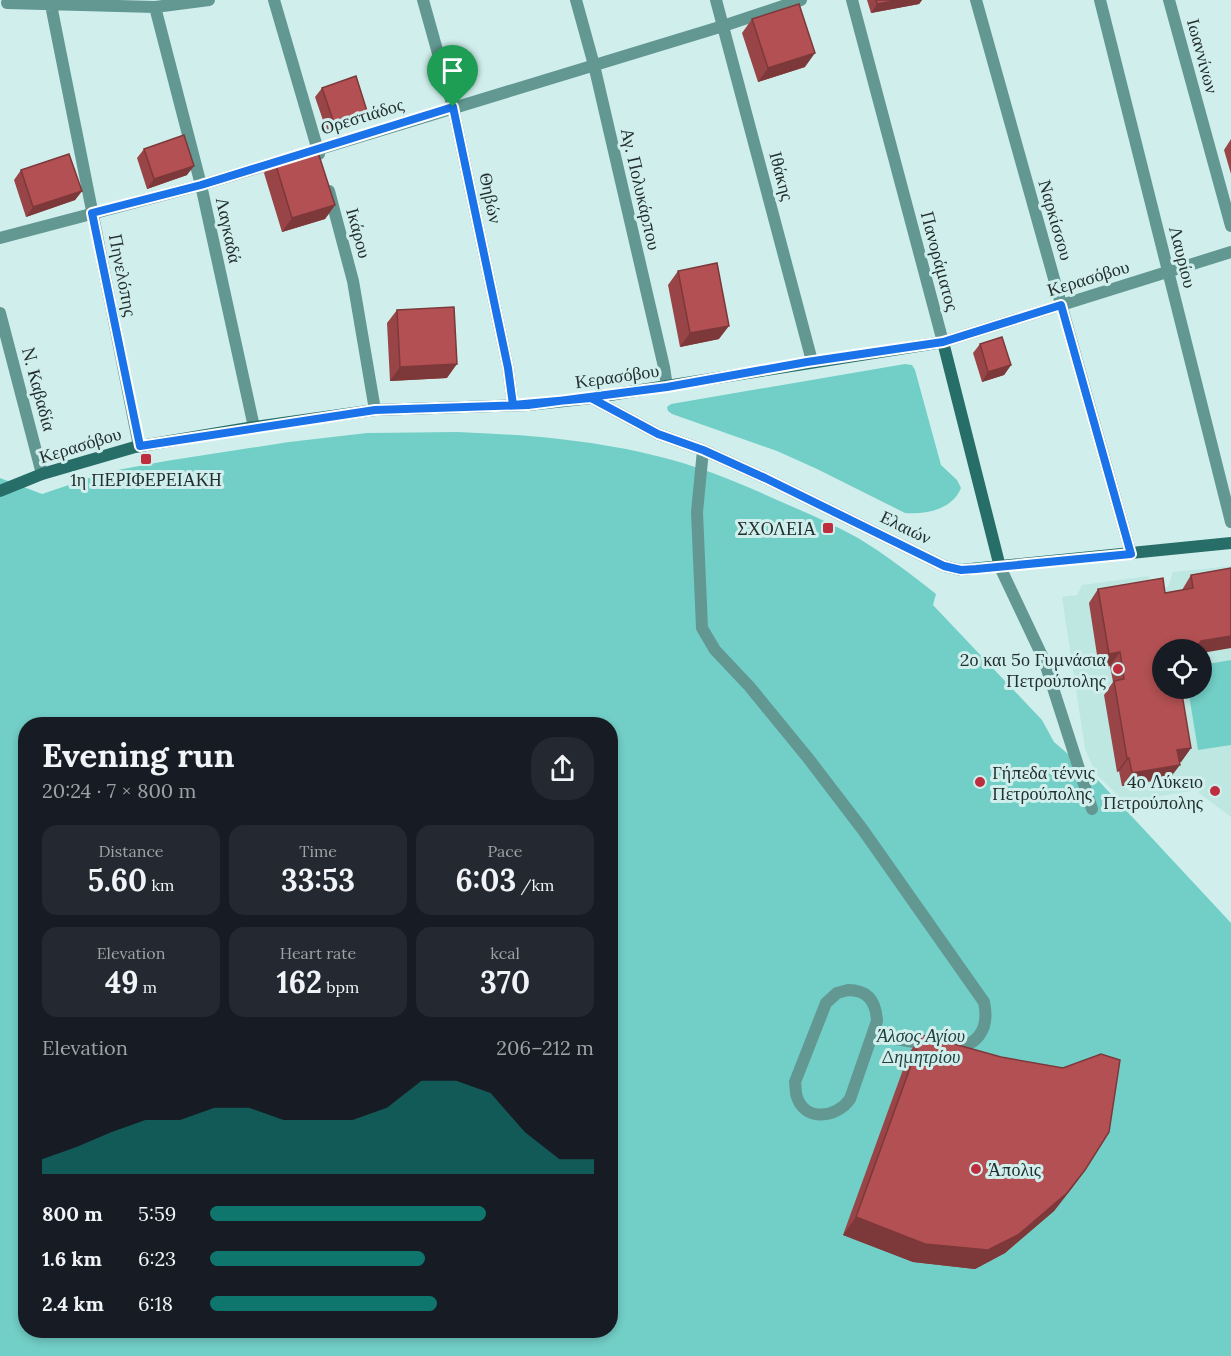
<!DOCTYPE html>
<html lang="en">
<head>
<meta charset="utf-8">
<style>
	:root { --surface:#171b24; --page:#242831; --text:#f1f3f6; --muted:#9ea1a6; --accent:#0f766e }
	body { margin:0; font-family:Lora,serif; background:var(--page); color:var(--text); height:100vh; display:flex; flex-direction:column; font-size:22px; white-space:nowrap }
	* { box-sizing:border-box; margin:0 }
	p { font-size:20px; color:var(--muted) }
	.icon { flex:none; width:33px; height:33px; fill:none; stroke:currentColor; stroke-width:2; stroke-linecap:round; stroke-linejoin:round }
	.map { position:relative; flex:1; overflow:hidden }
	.side { position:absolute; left:18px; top:717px; width:600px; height:621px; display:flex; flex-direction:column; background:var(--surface); border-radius:24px; box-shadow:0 3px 9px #0003 }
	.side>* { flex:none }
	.buttons { position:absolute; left:1152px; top:639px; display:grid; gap:12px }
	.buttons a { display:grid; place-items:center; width:60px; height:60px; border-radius:50%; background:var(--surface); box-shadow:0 3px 9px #0003; font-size:30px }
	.pin { position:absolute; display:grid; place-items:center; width:51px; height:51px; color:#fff; margin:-62px -26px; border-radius:50% 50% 50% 0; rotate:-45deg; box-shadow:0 0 6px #0007 }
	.pin .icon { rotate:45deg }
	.round { display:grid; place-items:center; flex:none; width:63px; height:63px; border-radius:24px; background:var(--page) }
	.summary { display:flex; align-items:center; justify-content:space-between; height:102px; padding:0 24px }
	h1 { font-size:33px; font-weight:700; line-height:45px }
	.metrics { display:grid; grid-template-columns:repeat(3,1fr); gap:9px; height:102px; padding:6px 24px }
	.metrics div { display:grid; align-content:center; border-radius:15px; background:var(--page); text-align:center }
	.metrics b { font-size:30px; font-weight:700 }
	.metrics small { font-size:16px; font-weight:400 }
	.metrics p { font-size:16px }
	.chart { height:168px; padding:12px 24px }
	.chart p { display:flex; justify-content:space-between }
	.chart svg { width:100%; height:108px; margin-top:6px; fill:var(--accent); opacity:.7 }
	ul { padding:0 24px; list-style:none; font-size:20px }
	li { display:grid; grid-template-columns:96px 72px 1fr; align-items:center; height:45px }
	li i { height:15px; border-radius:8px; background:var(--accent) }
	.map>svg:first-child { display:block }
</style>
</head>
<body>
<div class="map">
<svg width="1231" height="1356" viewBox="0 0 1231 1356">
	<rect width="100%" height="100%" fill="#d0efec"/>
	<path fill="#bee7e2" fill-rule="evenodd" d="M 1231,566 L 1231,817 L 1199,793 L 1198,790 L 1124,802 L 1096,774 L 1085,749 L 1062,597 L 1077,595 L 1082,585 L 1149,576 L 1153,591 L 1168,587 L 1173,572 ZM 1162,650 L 1202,650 L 1202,688 L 1162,688 Z"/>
	<path fill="#72cfc7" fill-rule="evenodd" d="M 905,364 L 912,365 L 915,370 L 941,465 L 957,480 L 961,488 C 953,509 926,515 905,513 L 817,469 L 777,451 L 672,414 L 668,411 L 667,407 L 671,404 Z
		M 457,432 C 537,435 619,442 695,467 C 726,477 755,490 784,503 C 809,514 835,525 858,538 C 886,555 911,574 936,594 L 933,605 L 1042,720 L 1054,742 L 1096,778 L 1231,923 L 1231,1356 L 0,1356 L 0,478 L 42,494 L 107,472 L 166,461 L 289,442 L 367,433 ZM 26,724 L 610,724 L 610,1330 L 26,1330 Z
		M 1231,660 L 1231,745 L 1198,750 L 1188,689 L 1202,688 L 1202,665 Z"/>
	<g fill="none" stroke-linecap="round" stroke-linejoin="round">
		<path stroke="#629792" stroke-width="12" d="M 703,450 L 697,512 L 702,628 L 715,650 L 749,686 L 808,758 L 863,830 L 984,1002 C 990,1030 977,1048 948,1048
			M 1000,567 L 1044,660 L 1092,809
			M 848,990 C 868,990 876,1002 877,1021 L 850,1099 C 837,1118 805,1122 797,1097 C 795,1092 796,1087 795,1082 L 826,1003 L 837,993 Z
			M 873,1035 L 931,1045"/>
		<path stroke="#629792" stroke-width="12" d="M 274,0 L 319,154
			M 423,0 L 453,107 L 508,368 L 513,405
			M 576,0 L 594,65 L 664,367 L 667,387
			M 716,0 L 812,361
			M 852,0 L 943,342 L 1231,252
			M 976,0 L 1131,554
			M 1100,0 L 1231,522
			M 1169,0 L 1231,226
			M 7,3 L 155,7 L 209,0
			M 51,5 L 139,446
			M 155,7 L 201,185 L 254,427
			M 329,191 L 353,281 L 375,410
			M 0,238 L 201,185 L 723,26 L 801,0
			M 0,313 L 42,474"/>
		<path stroke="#276d68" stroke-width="12" d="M 591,398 L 658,434 L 703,450 L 765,478 L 944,566 L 961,570 L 1231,543
			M 0,491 L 42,474 L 135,447 L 254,427 L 375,410 L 528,405 L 591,398 L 943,342 L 1000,567"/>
	</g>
	<path fill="#994547" d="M 867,0 L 922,0 L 919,4 L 871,13 Z
		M 752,19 L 805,67 L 758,82 L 742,33 Z
		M 322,88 L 361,121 L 327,132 L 315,97 Z
		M 1231,139 L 1231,174 L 1224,150 Z
		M 144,149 L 187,175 L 147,189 L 137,158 Z
		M 274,159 L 335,205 L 325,219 L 282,232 L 264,173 Z
		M 21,170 L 82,191 L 75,200 L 26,217 L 14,180 Z
		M 678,271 L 719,339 L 680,347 L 668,285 Z
		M 397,310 L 447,378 L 390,381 L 387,323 Z
		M 980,344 L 1011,365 L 1004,375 L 982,382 L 973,353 Z
		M 1231,568 L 1162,650 L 1191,748 L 1181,762 L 1179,762 L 1170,778 L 1122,786 L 1119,771 L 1117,772 L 1104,695 L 1113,682 L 1110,666 L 1099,668 L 1089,603 L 1098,589 L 1165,593 L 1182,590 L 1191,575 Z
		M 922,1035 L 1085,1170 L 1072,1188 L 1054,1211 L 1005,1253 L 975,1269 L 913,1262 L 843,1235 L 909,1053 Z"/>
	<path fill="#7d383a" d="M 899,0 L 922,0 L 919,4 L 871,13 L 877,4 Z
		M 815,53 L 805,67 L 758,82 L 768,68 Z
		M 367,111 L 361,121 L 327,132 L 334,123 Z
		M 194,166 L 187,175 L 147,189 L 154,179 Z
		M 82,191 L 75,200 L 26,217 L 33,207 Z
		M 335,205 L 325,219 L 282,232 L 292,218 Z
		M 729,326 L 719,339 L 680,347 L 690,333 Z
		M 457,364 L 447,378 L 390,381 L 400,367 Z
		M 1011,365 L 1004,375 L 982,382 L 988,372 Z
		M 1231,636 L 1231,648 L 1202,653 L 1202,650 L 1195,650 L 1201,641 Z
		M 1120,652 L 1110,666 L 1099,668 L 1109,654 Z
		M 1191,748 L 1181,762 L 1168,764 L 1177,750 Z
		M 1127,758 L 1129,758 L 1119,771 L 1117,772 Z
		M 1180,765 L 1170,778 L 1122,786 L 1132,773 Z
		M 1085,1170 L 1072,1188 L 1054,1211 L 1005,1253 L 975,1269 L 913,1262 L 843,1235 L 856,1217 Z"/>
	<path fill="#b25053" stroke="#7d383a" stroke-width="1.5" d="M 876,0 L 899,0 L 877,4 Z
		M 799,4 L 815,53 L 768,68 L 752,19 Z
		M 356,76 L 367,111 L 334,123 L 322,88 Z
		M 184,135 L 194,166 L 154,179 L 144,149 Z
		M 316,146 L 335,205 L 292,218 L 274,159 Z
		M 69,154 L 82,191 L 33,207 L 21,170 Z
		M 717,263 L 729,326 L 690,333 L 678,271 Z
		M 454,307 L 457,364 L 400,367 L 397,310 Z
		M 1002,337 L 1011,365 L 988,372 L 980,344 Z
		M 1231,568 L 1231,636 L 1201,641 L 1195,650 L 1162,650 L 1162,688 L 1181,688 L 1191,748 L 1177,750 L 1180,765 L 1132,773 L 1129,758 L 1127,758 L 1114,681 L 1124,679 L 1120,652 L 1109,654 L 1098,589 L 1163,578 L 1165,593 L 1193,588 L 1191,575 Z
		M 922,1035 L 1001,1057 L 1063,1068 L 1101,1054 L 1120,1060 L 1109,1132 L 1085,1170 L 1067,1193 L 1018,1235 L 988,1250 L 925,1244 L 856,1217 Z"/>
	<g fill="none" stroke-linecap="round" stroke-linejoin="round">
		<defs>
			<path id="route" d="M 453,107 L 201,185 L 92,213 L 140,446 L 375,410 L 528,405 L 667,387 L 807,362 L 943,342 L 1061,305 L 1131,554 L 976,569 L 961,570 L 944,566 L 765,478 L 703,450 L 658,434 L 591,398 L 513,405 L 508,368 L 453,107"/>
		</defs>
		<use href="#route" stroke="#fff" stroke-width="12"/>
		<use href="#route" stroke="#1a73e8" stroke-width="8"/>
	</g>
	<g fill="#be2d3d" stroke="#d0efec" stroke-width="2">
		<rect x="140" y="453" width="12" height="12" rx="3"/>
		<rect x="822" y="522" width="12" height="12" rx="3"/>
		<circle cx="1118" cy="669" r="6"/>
		<circle cx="980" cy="782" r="6"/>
		<circle cx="1215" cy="791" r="6"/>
		<circle cx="976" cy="1169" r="6"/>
	</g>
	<g text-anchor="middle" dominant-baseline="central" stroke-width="6" stroke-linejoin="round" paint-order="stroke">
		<g font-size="18" fill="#232f2d" stroke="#d0efec">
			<text transform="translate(1203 56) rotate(75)">Ιωαννίνων</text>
			<text transform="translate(362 116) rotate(-17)">Ορεστιάδος</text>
			<text transform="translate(782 176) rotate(75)">Ιθάκης</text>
			<text transform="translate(641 189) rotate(77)">Αγ. Πολυκάρπου</text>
			<text transform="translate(491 198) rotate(78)">Θηβών</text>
			<text transform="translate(1056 220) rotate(74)">Ναρκίσσου</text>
			<text transform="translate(229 230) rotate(78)">Λαγκαδά</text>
			<text transform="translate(359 233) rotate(75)">Ικάρου</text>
			<text transform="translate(1183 257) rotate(76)">Λαυρίου</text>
			<text transform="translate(940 261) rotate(75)">Πανοράματος</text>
			<text transform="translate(123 275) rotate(79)">Πηνελόπης</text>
			<text transform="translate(1088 278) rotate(-17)">Κερασόβου</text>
			<text transform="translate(617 376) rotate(-8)">Κερασόβου</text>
			<text transform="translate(39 389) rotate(75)">N. Καβαδία</text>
			<text transform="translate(80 445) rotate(-17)">Κερασόβου</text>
			<text transform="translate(906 527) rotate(26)">Ελαιών</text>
		</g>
		<g font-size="18" fill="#232f2d" stroke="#d0efec" text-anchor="end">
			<text x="146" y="479" text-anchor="middle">1η ΠΕΡΙΦΕΡΕΙΑΚΗ</text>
			<text x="816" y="528">ΣΧΟΛΕΙΑ</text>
			<text x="1106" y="659">2ο και 5ο Γυμνάσια<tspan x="1106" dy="21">Πετρούπολης</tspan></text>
			<text x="992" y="772" text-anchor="start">Γήπεδα τέννις<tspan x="992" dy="21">Πετρούπολης</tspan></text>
			<text x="1203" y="781">4ο Λύκειο<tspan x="1203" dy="21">Πετρούπολης</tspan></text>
			<text x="988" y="1169" text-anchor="start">Άπολις</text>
		</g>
		<g font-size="18" font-style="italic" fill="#263f3d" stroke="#d0efec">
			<text x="921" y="1035">Άλσος Αγίου<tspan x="921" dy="21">Δημητρίου</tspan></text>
		</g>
	</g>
</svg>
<div class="buttons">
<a><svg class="icon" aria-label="locate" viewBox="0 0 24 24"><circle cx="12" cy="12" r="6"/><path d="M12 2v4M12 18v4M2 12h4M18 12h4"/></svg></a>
</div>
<div class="pin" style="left:453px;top:107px;background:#1e9e55"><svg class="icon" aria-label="arrive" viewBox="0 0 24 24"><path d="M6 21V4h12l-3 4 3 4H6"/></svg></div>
<section class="side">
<div class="summary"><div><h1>Evening run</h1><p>20:24 · 7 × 800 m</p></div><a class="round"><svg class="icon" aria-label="share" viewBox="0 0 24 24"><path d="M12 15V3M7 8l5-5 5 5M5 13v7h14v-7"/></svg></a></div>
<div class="metrics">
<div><p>Distance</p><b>5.60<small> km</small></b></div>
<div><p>Time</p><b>33:53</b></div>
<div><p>Pace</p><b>6:03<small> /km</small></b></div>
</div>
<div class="metrics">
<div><p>Elevation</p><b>49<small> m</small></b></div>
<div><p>Heart rate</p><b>162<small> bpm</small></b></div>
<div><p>kcal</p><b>370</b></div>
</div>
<div class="chart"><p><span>Elevation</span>206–212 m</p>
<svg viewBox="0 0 160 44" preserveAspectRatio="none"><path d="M0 44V38L10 33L20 27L30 22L40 22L50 17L60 17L70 22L80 22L90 22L100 17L110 6L120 6L130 11L140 27L150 38L160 38V44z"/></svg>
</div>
<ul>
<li><b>800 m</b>5:59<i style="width:72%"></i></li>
<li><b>1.6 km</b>6:23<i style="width:56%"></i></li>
<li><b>2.4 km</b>6:18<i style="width:59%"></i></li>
</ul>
</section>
</div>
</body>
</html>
